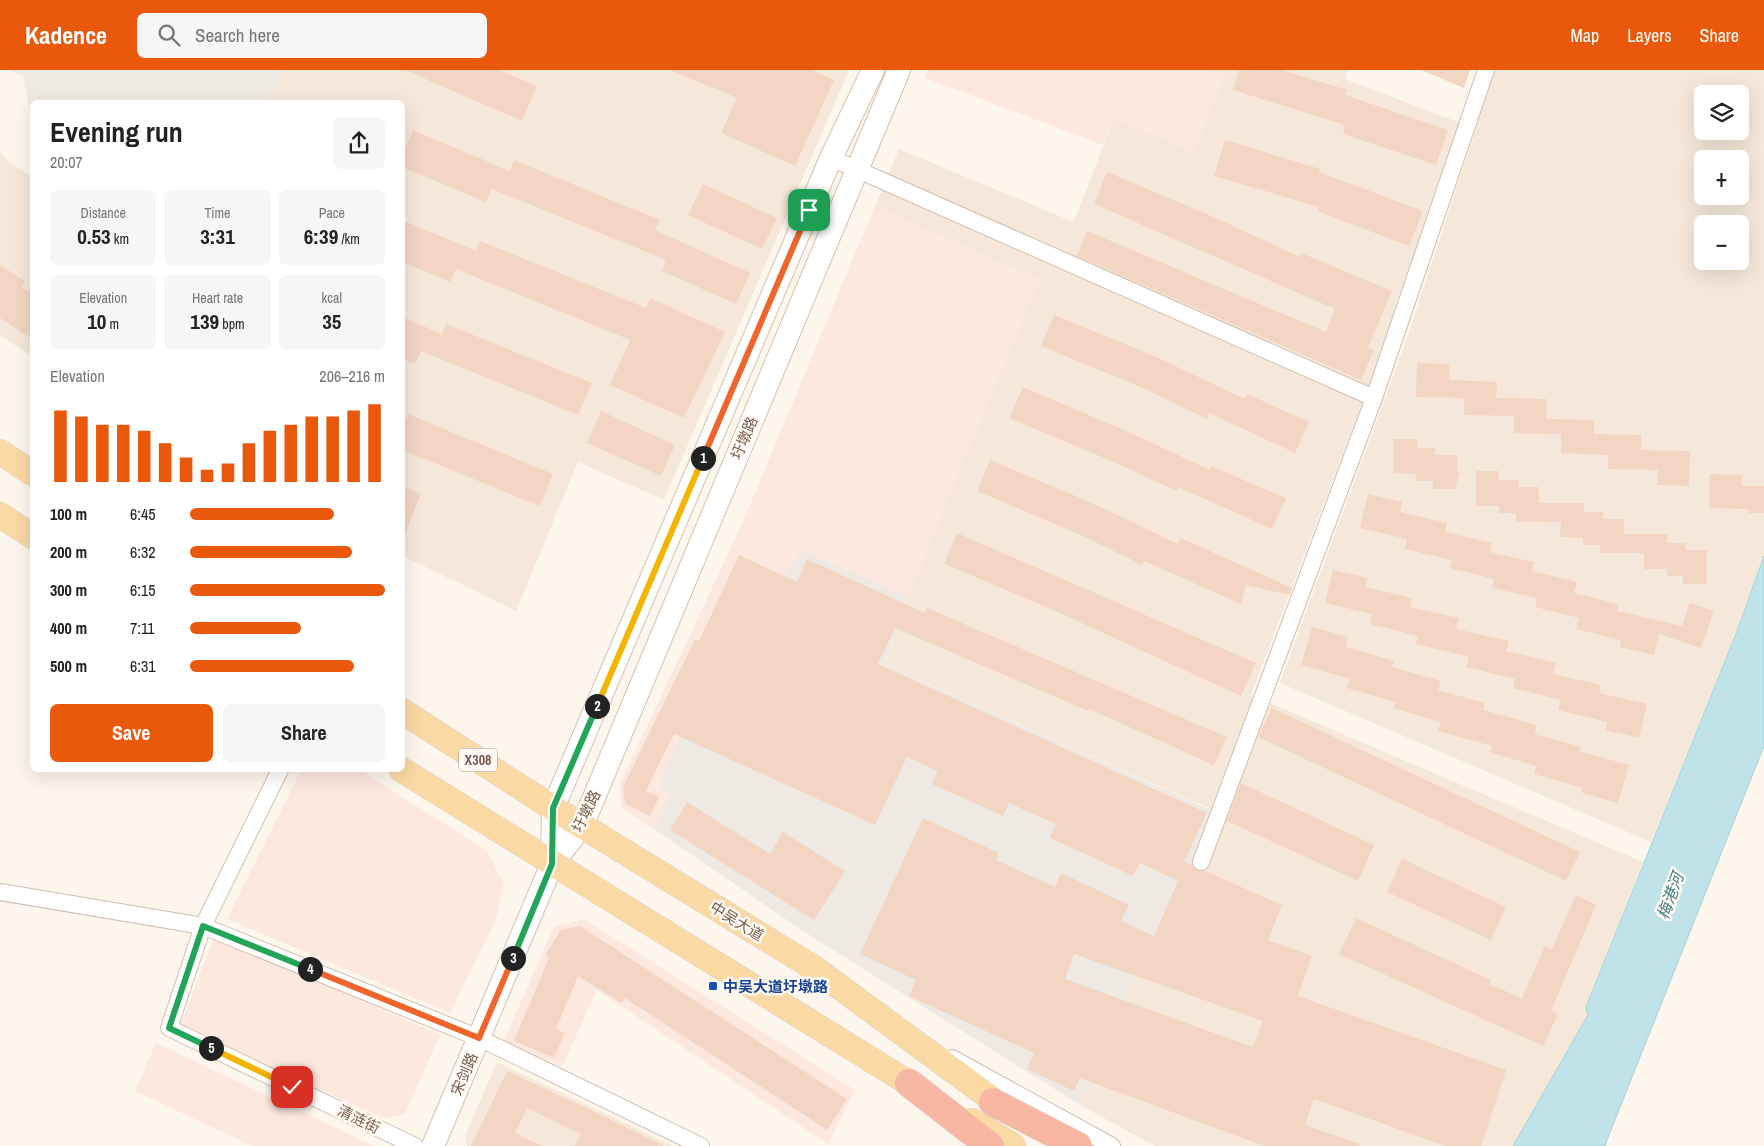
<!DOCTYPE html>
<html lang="en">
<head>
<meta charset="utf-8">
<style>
	:root { --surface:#fff; --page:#f6f6f6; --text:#222; --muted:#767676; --accent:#ea580c }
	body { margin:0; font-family:"Archivo Narrow","Noto Sans SC",sans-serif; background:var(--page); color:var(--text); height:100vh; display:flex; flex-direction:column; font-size:19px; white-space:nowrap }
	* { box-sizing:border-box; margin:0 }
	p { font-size:16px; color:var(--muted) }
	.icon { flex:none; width:28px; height:28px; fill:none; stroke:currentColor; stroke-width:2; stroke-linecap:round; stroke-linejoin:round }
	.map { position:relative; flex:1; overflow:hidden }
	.details { position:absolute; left:30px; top:30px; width:375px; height:672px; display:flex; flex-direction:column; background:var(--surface); border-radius:8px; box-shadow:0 5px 20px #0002 }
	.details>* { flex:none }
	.tools { position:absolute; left:1694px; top:15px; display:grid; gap:10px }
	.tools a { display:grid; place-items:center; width:55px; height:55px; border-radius:8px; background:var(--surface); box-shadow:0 5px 20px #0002; font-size:25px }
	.pin { position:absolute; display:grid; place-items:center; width:42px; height:42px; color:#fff; margin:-21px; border-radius:10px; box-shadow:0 2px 8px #0006 }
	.km { position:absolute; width:25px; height:25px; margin:-12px; border-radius:50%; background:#222; color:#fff; font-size:14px; line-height:25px; text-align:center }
	.round { display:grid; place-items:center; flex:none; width:52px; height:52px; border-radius:8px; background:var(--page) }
	.summary { display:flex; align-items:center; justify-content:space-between; height:85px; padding:0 20px }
	h1 { font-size:28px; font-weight:800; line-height:38px }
	.figures { display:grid; grid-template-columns:repeat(3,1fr); gap:8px; height:85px; padding:5px 20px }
	.figures div { display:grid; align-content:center; border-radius:8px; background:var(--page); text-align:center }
	.figures b { font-size:21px; font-weight:800 }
	.figures small { font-size:14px; font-weight:400 }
	.figures p { font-size:14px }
	.chart { height:140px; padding:10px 20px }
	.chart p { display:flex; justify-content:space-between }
	.chart svg { width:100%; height:90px; margin-top:5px; stroke:var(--accent); stroke-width:6 }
	.action { display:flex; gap:10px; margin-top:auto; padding:10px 20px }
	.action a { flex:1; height:58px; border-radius:8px; background:var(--accent); color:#fff; font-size:20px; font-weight:800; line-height:58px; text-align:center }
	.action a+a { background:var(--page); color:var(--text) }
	ul { padding:0 20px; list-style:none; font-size:16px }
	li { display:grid; grid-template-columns:80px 60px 1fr; align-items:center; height:38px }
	li i { height:12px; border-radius:6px; background:var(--accent) }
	header { display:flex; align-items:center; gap:30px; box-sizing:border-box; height:70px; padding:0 25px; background:var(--accent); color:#fff }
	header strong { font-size:24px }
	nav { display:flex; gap:28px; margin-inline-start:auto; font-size:18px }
	.search { width:350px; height:45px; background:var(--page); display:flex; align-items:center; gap:12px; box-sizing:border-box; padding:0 18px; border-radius:8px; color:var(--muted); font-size:19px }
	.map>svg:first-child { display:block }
</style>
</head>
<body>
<header>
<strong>Kadence</strong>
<div class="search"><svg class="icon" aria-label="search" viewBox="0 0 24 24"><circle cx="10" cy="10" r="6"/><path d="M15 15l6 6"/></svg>Search here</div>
<nav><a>Map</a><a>Layers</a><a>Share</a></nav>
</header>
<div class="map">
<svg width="1764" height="1076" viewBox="0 0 1764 1076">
	<rect width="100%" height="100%" fill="#fdf6ec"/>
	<path fill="#f5e8da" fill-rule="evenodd" d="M 283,0 L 849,0 L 664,430 L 578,392 L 516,541 L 403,486 L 402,32 L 270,32 Z
		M 1226,0 L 1348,0 L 1345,9 L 1463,54 L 1391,257 L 1251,625 L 1643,792 L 1586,937 L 1588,945 L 1513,1076 L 1155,1076 L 1080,1035 L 1154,863 L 1255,904 L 1186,808 L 1213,740 L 885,595 L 908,527 L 961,396 L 1040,210 L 875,136 L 899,79 L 1074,152 L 1114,48 L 1194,83 Z
		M 1495,0 L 1764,0 L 1764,486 L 1736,564 L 1651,772 L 1280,613 L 1408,266 ZM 1702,24 L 1740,24 L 1740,61 L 1702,61 ZM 1702,89 L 1740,89 L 1740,126 L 1702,126 ZM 1702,154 L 1740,154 L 1740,191 L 1702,191 Z
		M 0,81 L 7,90 L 32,107 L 32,286 L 0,266 Z
		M 497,992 L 673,1076 L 467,1076 L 465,1066 Z"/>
	<path fill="#fde8e0" d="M 928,0 L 1226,0 L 1194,84 L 1114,48 L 1103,75 L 925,8 Z
		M 875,136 L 1040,210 L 961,396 L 908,527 L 800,479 L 723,628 L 658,717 L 670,725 L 654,759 L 621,738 L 620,714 L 742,454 Z
		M 301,700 L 360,700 L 487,781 L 504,814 L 497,847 L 450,943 L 227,849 Z
		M 584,849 L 855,1020 L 828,1074 L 597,920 L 562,997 L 504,970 L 554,857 Z
		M 215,865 L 440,965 L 405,1044 L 385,1049 L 180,956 Z
		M 156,973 L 374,1076 L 252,1076 L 135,1021 Z"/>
	<path fill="#efe9e4" d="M 10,0 L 283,0 L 270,32 L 32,32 L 32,52 L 23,6 Z
		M 800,479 L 908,527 L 885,595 L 1213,741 L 1186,808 L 1280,851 L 1255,904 L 1154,863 L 1080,1035 L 803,861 L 654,759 L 670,725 L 658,717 L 703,619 L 723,627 Z"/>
	<path fill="#bfe3e8" stroke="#a5d3da" d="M 1764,486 L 1764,676 L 1607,1070 L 1605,1076 L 1513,1076 L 1588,945 L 1586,937 L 1736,564 Z"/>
	<path fill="#f3d5c3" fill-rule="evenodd" d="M 405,0 L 499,0 L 537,16 L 522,51 Z
		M 670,0 L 812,0 L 834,10 L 795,96 L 721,63 L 737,28 Z
		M 1239,0 L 1282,0 L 1347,20 L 1345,25 L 1448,60 L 1436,95 L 1343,64 L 1345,55 L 1233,20 Z
		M 1421,0 L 1470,0 L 1464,18 Z
		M 413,60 L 510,101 L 514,90 L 660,150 L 655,160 L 750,203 L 736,234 L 662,201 L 666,190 L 492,119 L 486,132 L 402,97 L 402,85 Z
		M 1225,70 L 1320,99 L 1319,102 L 1423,141 L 1409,176 L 1317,141 L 1319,137 L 1214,106 Z
		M 1107,102 L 1207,144 L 1300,187 L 1301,183 L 1392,221 L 1368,278 L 1374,280 L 1361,310 L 1077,186 L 1087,161 L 1326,262 L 1335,239 L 1094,134 Z
		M 703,114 L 777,148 L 762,179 L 688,145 Z
		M 402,150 L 476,181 L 480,171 L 646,238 L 650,228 L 725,262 L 684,348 L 610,315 L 630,270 L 456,199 L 450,212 L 402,192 Z
		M 0,195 L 25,211 L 22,217 L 32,224 L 32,269 L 0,248 Z
		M 1054,245 L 1154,286 L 1245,329 L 1247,324 L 1309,352 L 1295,383 L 1209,343 L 1207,349 L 1145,319 L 1041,276 Z
		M 402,247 L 442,264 L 446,254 L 592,313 L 578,345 L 421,281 L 415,294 L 402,289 Z
		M 1417,293 L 1449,294 L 1449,310 L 1497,312 L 1496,328 L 1547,329 L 1546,349 L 1594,350 L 1594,364 L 1641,365 L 1641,380 L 1690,381 L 1689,416 L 1657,415 L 1658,400 L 1608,399 L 1608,385 L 1561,383 L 1561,364 L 1514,363 L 1514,346 L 1464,345 L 1464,328 L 1416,327 Z
		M 1023,317 L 1122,359 L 1210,400 L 1211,396 L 1286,428 L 1272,459 L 1178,417 L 1176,421 L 1114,392 L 1009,348 Z
		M 601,341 L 675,375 L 661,406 L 587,373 Z
		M 408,344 L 553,404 L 540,436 L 402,380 L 402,357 Z
		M 1393,369 L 1417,369 L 1417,378 L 1435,378 L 1435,385 L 1457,385 L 1457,401 L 1460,401 L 1455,419 L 1433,419 L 1433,411 L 1416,411 L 1416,404 L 1393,403 Z
		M 990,390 L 1090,432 L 1178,474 L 1181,468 L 1292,518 L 1290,525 L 1246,515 L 1241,534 L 1144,491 L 1142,495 L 1081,465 L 977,421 Z
		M 1476,401 L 1499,401 L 1499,410 L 1518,410 L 1518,417 L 1539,417 L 1539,433 L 1584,433 L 1584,442 L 1603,442 L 1603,449 L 1624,449 L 1624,464 L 1667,464 L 1667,473 L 1686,473 L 1686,480 L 1707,480 L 1707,514 L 1683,514 L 1683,506 L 1667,506 L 1667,499 L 1644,499 L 1644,483 L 1600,483 L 1600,475 L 1583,475 L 1583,468 L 1560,467 L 1561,452 L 1516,451 L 1516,443 L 1499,443 L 1499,436 L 1476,436 Z
		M 1710,404 L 1742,405 L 1742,416 L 1764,416 L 1764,443 L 1748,443 L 1748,439 L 1709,438 Z
		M 402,416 L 421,424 L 403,469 L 402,469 Z
		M 1368,424 L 1402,432 L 1400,442 L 1447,453 L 1445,462 L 1492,473 L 1490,482 L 1534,492 L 1532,501 L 1577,512 L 1574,523 L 1618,534 L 1617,541 L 1682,556 L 1690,533 L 1714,541 L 1701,578 L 1659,564 L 1654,585 L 1620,577 L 1621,570 L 1576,559 L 1579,548 L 1535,537 L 1537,528 L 1492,518 L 1494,509 L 1450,498 L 1452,490 L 1405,479 L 1407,469 L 1360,458 Z
		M 957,463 L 1256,593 L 1241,626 L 1051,539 L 944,494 Z
		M 739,485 L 797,512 L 807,489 L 925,543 L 927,538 L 1227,667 L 1214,695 L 1089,639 L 1088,641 L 895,558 L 878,594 L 1207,743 L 1184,792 L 1192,795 L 1197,801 L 1205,801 L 1282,835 L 1268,870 L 1312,886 L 1298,926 L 1506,1000 L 1481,1076 L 1445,1076 L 1314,1029 L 1305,1055 L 1360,1074 L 1359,1076 L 1264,1076 L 1080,1008 L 1074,1021 L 1027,999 L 1034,983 L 909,926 L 916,910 L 860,884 L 923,748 L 999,783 L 996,790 L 1055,817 L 1061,803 L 1129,835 L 1121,851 L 1154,866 L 1178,811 L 1140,793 L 1133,806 L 1050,768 L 1056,754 L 1009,733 L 1003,746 L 932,714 L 938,701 L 907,687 L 875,755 L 674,664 L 646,721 L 659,727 L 650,746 L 625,733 L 623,717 L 695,569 L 699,571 ZM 1074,884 L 1263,951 L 1253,977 L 1065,909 Z
		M 1333,500 L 1368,508 L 1365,517 L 1412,528 L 1410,537 L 1459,548 L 1456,559 L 1509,571 L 1506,581 L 1556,593 L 1553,604 L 1601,615 L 1599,623 L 1647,634 L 1639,668 L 1605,660 L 1607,652 L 1558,640 L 1561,630 L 1513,618 L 1515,609 L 1466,597 L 1469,587 L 1416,574 L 1418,566 L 1370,554 L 1372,544 L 1325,533 Z
		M 1312,557 L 1348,567 L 1345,577 L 1394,591 L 1392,597 L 1441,611 L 1438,620 L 1485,633 L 1483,640 L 1537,655 L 1534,664 L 1581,677 L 1579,681 L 1629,695 L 1618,733 L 1582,723 L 1583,718 L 1534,704 L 1536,696 L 1490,682 L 1492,676 L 1438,661 L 1441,652 L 1394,638 L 1396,632 L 1347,618 L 1350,609 L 1301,595 Z
		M 1272,638 L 1580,782 L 1566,811 L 1258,667 Z
		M 1241,713 L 1374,775 L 1358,811 L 1227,751 Z
		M 687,732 L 770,784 L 783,762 L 845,801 L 814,850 L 670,760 Z
		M 1402,789 L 1506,837 L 1491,870 L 1387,822 Z
		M 1576,825 L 1596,835 L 1551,941 L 1558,944 L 1543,976 L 1339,884 L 1356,848 L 1491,910 L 1489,914 L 1522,928 L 1545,876 L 1552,879 Z
		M 580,856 L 847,1029 L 827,1060 L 625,928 L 621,933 L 578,906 L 556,959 L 565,963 L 554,988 L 514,971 L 549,888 L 545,885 L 561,860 Z
		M 507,1001 L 593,1041 L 664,1076 L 575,1076 L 581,1064 L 527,1038 L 515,1063 L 542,1076 L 471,1076 Z"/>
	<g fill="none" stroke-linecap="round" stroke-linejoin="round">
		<defs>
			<path id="street" d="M 831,88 L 1374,328
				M 280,700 L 203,856 L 169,958 L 415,1076
				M 1201,792 L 1374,328 L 1486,0
				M 0,822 L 203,856 L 479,968 L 701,1076
				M 952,988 L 1112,1076"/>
			<path id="secondary" d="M 552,794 L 553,738 L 831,88 L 873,0
				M 433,1076 L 552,794 L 582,756 L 899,0"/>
			<path id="primary" d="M 0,382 L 32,403
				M 0,445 L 32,466
				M 402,641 L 553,738 L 814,898 L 1011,1043
				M 402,700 L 925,1023
				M 972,1051 L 1013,1076"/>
			<path id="highway" d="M 909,1013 L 990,1076
				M 993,1032 L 1078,1076"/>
		</defs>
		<use href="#street" stroke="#d1beb0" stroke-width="18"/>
		<use href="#secondary" stroke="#d6c0b0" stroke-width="24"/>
		<use href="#primary" stroke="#dad1cd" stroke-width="26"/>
		<use href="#highway" stroke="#dad1cd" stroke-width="29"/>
		<use href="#street" stroke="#fff" stroke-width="16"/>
		<use href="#secondary" stroke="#fff" stroke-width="22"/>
		<use href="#primary" stroke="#fbd9a5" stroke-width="25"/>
		<use href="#highway" stroke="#f7b7a3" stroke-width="28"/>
	</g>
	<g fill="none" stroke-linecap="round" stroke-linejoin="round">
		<defs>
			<path id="split-1" d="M 703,388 L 809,140"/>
			<path id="split-2" d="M 597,636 L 703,388"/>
			<path id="split-3" d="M 513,888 L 552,794 L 553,738 L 597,636"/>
			<path id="split-4" d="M 310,899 L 479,968 L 513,888"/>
			<path id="split-5" d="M 211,978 L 169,958 L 203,856 L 310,899"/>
			<path id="split-6" d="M 211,978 L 292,1017"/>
		</defs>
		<use href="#split-1" stroke="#fff" stroke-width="10"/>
		<use href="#split-2" stroke="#fff" stroke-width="10"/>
		<use href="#split-3" stroke="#fff" stroke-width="10"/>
		<use href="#split-4" stroke="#fff" stroke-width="10"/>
		<use href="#split-5" stroke="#fff" stroke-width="10"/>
		<use href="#split-6" stroke="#fff" stroke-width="10"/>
		<use href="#split-1" stroke="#f0652b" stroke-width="6"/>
		<use href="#split-2" stroke="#f5b400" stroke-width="6"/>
		<use href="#split-3" stroke="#22a559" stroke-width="6"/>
		<use href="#split-4" stroke="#f0652b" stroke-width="6"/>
		<use href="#split-5" stroke="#22a559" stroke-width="6"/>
		<use href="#split-6" stroke="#f5b400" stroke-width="6"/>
	</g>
	<rect fill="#1a4fb4" stroke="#fffaf3" stroke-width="2" x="708" y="911" width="10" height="10" rx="2.5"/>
	<g text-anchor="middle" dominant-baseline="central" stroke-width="5" stroke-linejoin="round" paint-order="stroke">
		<rect fill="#fffaf3" stroke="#a28b7f" stroke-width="1" x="459" y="678.5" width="38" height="23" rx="4"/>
		<g font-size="14" font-weight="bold" fill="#7a5c4d">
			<text x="478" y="690">X308</text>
		</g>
		<g font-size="15" fill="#7a5c4d" stroke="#fffaf3">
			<text transform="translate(744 368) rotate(-67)">圩墩路</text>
			<text transform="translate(586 741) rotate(-64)">圩墩路</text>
			<text transform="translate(737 851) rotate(32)">中吴大道</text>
			<text transform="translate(464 1004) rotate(-67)">宋剑路</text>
			<text transform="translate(359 1049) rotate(26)">清涟街</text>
		</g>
		<g font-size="15" font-weight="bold" fill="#164399" stroke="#fffaf3" text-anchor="start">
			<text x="723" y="916">中吴大道圩墩路</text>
		</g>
		<g font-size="16" font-style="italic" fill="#437c86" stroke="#fffaf3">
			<text transform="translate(1670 826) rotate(-70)">梅港河</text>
		</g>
	</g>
</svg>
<div class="tools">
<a><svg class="icon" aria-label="layers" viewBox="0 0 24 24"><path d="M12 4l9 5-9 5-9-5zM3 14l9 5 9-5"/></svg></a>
<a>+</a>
<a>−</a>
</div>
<div class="pin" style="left:809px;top:140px;background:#1e9e55"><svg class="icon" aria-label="arrive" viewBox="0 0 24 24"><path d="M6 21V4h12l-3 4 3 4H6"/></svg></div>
<div class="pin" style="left:292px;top:1017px;background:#d93025"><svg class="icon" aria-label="check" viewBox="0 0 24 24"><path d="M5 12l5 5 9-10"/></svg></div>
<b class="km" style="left:703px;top:388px">1</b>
<b class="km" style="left:597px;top:636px">2</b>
<b class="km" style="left:513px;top:888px">3</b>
<b class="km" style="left:310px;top:899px">4</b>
<b class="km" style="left:211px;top:978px">5</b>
<section class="details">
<div class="summary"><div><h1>Evening run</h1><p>20:07</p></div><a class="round"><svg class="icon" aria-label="share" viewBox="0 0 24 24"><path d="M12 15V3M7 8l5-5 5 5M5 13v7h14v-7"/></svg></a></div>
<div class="figures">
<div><p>Distance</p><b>0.53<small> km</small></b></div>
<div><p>Time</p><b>3:31</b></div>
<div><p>Pace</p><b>6:39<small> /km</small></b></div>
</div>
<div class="figures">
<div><p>Elevation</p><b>10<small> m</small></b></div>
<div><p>Heart rate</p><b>139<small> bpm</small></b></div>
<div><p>kcal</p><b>35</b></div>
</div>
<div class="chart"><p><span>Elevation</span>206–216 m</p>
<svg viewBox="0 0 160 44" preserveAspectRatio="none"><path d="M5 44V9M15 44V12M25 44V16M35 44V16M45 44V19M55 44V25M65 44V32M75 44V38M85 44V35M95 44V25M105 44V19M115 44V16M125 44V12M135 44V12M145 44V9M155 44V6"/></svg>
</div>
<ul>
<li><b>100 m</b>6:45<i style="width:74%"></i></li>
<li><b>200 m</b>6:32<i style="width:83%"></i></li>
<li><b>300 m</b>6:15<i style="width:100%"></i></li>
<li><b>400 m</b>7:11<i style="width:57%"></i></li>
<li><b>500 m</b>6:31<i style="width:84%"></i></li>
</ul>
<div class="action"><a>Save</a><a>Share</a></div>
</section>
</div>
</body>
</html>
